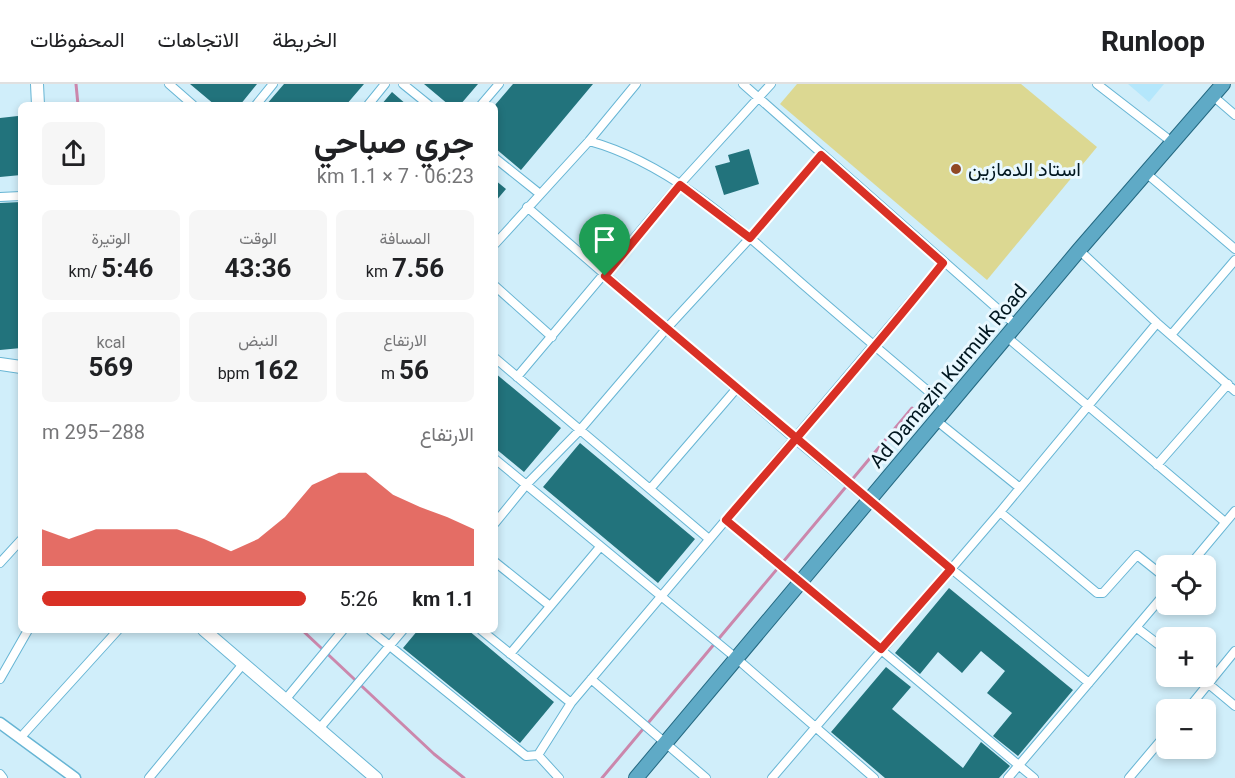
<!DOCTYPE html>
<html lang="ar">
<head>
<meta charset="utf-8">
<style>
	:root { --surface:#fff; --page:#f6f6f6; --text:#202124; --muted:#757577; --line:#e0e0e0; --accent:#d93025 }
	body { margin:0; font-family:Roboto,Vazirmatn,sans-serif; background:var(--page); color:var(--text); direction:rtl; height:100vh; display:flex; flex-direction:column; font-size:22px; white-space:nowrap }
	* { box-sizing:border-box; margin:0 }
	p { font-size:20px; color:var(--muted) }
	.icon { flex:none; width:33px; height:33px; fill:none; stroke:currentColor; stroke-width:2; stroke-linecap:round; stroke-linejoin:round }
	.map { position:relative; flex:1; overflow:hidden; direction:ltr }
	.sheet { position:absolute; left:18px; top:18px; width:480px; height:531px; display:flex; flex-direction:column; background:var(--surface); border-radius:9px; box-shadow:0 3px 9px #0003; direction:rtl }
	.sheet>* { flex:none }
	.controls { position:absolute; left:1156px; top:471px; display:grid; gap:12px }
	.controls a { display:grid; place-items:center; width:60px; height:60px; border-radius:9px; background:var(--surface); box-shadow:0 3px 9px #0003; font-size:30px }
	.pin { position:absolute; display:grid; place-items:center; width:51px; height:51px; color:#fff; margin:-62px -26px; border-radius:50% 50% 50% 0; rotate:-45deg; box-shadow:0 0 6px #0007 }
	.pin .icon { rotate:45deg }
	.round { display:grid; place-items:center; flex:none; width:63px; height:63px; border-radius:9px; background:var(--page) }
	.head { display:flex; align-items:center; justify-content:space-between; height:102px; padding:0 24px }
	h1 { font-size:33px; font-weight:700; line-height:45px }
	.stats { display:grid; grid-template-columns:repeat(3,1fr); gap:9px; height:102px; padding:6px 24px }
	.stats div { display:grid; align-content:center; border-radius:9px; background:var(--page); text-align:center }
	.stats b { font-size:26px; font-weight:700 }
	.stats small { font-size:16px; font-weight:400 }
	.stats p { font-size:16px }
	.chart { height:168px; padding:12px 24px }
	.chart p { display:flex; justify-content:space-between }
	.chart svg { width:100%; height:108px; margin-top:6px; fill:var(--accent); opacity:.7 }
	ul { padding:0 24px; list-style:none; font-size:20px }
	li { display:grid; grid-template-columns:96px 72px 1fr; align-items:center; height:45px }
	li i { height:15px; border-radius:8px; background:var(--accent) }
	header { display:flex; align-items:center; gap:36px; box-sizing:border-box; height:84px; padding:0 30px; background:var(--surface); border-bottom:2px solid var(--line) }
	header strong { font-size:28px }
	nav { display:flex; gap:33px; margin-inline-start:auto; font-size:21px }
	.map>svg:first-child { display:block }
</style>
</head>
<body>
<header>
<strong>Runloop</strong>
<nav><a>الخريطة</a><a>الاتجاهات</a><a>المحفوظات</a></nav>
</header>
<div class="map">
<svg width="1235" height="694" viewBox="0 0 1235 694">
	<rect width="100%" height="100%" fill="#d0eefa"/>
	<path fill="#b4e7fc" d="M 1128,0 L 1164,0 L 1149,18 Z"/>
	<path fill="#dcd892" d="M 797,0 L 1021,0 L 1097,63 L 987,196 L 780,20 Z"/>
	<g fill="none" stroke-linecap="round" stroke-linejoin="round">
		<path stroke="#cb87ac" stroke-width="3" d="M 76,0 L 78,21
			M 302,546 L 434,670 L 464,694
			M 602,694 L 912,324"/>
	</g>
	<path fill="#22737c" d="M 190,0 L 257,0 L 240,21 L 215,21 Z
		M 284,0 L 364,0 L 346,21 L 266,21 Z
		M 424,0 L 478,0 L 460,21 L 449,21 Z
		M 513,0 L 593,0 L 521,86 L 495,64 L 495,21 Z
		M 392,8 L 407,21 L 381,21 Z
		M 18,32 L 21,91 L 0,93 L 0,34 Z
		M 749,65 L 759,100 L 724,111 L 715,82 L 730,78 L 728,71 Z
		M 495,96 L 506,105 L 495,118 Z
		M 21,118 L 21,264 L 0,266 L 0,119 Z
		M 495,289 L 561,344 L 524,388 L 495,364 Z
		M 580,359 L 695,455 L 658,499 L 543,403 Z
		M 949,504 L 1073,606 L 1018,672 L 993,652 L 1012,629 L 987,609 L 1005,587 L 981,567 L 962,589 L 938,568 L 920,590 L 895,569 Z
		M 418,546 L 468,546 L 554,618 L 520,659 L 403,564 Z
		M 886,583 L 911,603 L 892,625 L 963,684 L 981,658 L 1010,682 L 999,694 L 885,694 L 831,648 Z"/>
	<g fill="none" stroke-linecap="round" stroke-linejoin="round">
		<defs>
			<path id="minor" d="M 169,0 L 193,21
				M 403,0 L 429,21
				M 743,0 L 1017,242
				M 1097,0 L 1172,58
				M 1213,12 L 1235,31
				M 256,21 L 273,0
				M 368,21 L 385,0
				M 481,21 L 499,0
				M 589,57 C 673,80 742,147 806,203 C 853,244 901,284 948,324
				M 495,74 L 540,110
				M 1146,89 L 1235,165
				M 0,113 L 21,112
				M 527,123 L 796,356 L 1089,599
				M 495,160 L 589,57 L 636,0
				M 1079,166 L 1157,239 L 1235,307
				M 495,202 L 552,253
				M 1171,251 L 1235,176
				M 1008,254 L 1225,438
				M 495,274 L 709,455
				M 517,293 L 679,101 L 771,0
				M 937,337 L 1020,404
				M 495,375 L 736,574 L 874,694
				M 1157,381 L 1228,300
				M 650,405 L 737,304
				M 1000,428 L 1097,509 L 1103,509 L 1137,471 L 1167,495
				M 726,436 L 1034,694
				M 495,439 L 526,401 L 579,347 L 667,244 L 750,154 L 821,71
				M 495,478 L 550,522
				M 0,479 L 21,456
				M 1189,482 L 1235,427
				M 1137,544 L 1167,567
				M 370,546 L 526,672 L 538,671 L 559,694
				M 481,546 L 571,619
				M 510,570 L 600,463
				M 1199,592 L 1235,622
				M 0,595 L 28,546
				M 591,595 L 706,694
				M 285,616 L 343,546
				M 1187,626 L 1235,567
				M 319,645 L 403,546
				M 21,653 L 118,546
				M 538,671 L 571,619 L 943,179
				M 0,690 L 3,694
				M 149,694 L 243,580
				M 772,694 L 1000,428 L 1157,239
				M 1008,694 L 1167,507
				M 1129,694 L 1167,649"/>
			<path id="tertiary" d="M 0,639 L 75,694"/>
			<path id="secondary" d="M 37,0 L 38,21
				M 0,280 L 21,283
				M 204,546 L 376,694"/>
			<path id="trunk" d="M 636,694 L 1079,166 L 1223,0"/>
		</defs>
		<use href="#minor" stroke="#67b5d4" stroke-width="10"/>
		<use href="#tertiary" stroke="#67b5d4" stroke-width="13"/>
		<use href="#secondary" stroke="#67b5d4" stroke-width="14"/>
		<use href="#trunk" stroke="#246982" stroke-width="16"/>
		<use href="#minor" stroke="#fff" stroke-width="8"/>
		<use href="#tertiary" stroke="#fff" stroke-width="10"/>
		<use href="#secondary" stroke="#fff" stroke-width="12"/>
		<use href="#trunk" stroke="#5faac6" stroke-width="14"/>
	</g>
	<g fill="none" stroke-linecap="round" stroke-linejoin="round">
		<defs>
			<path id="route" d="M 605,192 L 951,485 L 881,565 L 726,436 C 799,351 873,267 943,179 L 821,71 L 750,154 L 680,101 L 605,192"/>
		</defs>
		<use href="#route" stroke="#fff" stroke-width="12"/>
		<use href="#route" stroke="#d93025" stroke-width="8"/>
	</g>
	<circle fill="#904925" stroke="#e9f8ff" stroke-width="2" cx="956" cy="85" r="6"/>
	<g text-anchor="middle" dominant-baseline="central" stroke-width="6" stroke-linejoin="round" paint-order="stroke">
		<g font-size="20" fill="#00161f" stroke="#e9f8ff" text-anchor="start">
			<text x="968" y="85">استاد الدمازين</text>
		</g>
		<g font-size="20" fill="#00161f" stroke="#e9f8ff">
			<text transform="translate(948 292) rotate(-50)">Ad Damazin Kurmuk Road</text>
		</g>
	</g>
</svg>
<div class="controls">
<a><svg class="icon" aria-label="locate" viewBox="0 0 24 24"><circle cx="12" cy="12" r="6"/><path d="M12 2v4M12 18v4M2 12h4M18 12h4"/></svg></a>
<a>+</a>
<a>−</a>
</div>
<div class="pin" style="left:605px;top:192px;background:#1e9e55"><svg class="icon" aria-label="arrive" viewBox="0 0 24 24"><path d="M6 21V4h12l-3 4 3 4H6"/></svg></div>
<section class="sheet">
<div class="head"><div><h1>جري صباحي</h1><p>06:23 · 7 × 1.1 km</p></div><a class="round"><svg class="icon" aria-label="share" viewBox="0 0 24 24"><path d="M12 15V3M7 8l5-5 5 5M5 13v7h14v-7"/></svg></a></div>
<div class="stats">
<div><p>المسافة</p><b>7.56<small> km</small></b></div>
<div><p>الوقت</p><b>43:36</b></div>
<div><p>الوتيرة</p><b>5:46<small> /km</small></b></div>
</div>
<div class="stats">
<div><p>الارتفاع</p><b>56<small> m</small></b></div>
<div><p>النبض</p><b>162<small> bpm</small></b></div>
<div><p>kcal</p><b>569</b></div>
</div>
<div class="chart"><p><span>الارتفاع</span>288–295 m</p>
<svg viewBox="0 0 160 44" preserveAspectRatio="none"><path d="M0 44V29L10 33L20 29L30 29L40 29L50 29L60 33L70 38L80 33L90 24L100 11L110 6L120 6L130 15L140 20L150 24L160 29V44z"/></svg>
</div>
<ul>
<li><b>1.1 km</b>5:26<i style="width:100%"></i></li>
</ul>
</section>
</div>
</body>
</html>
